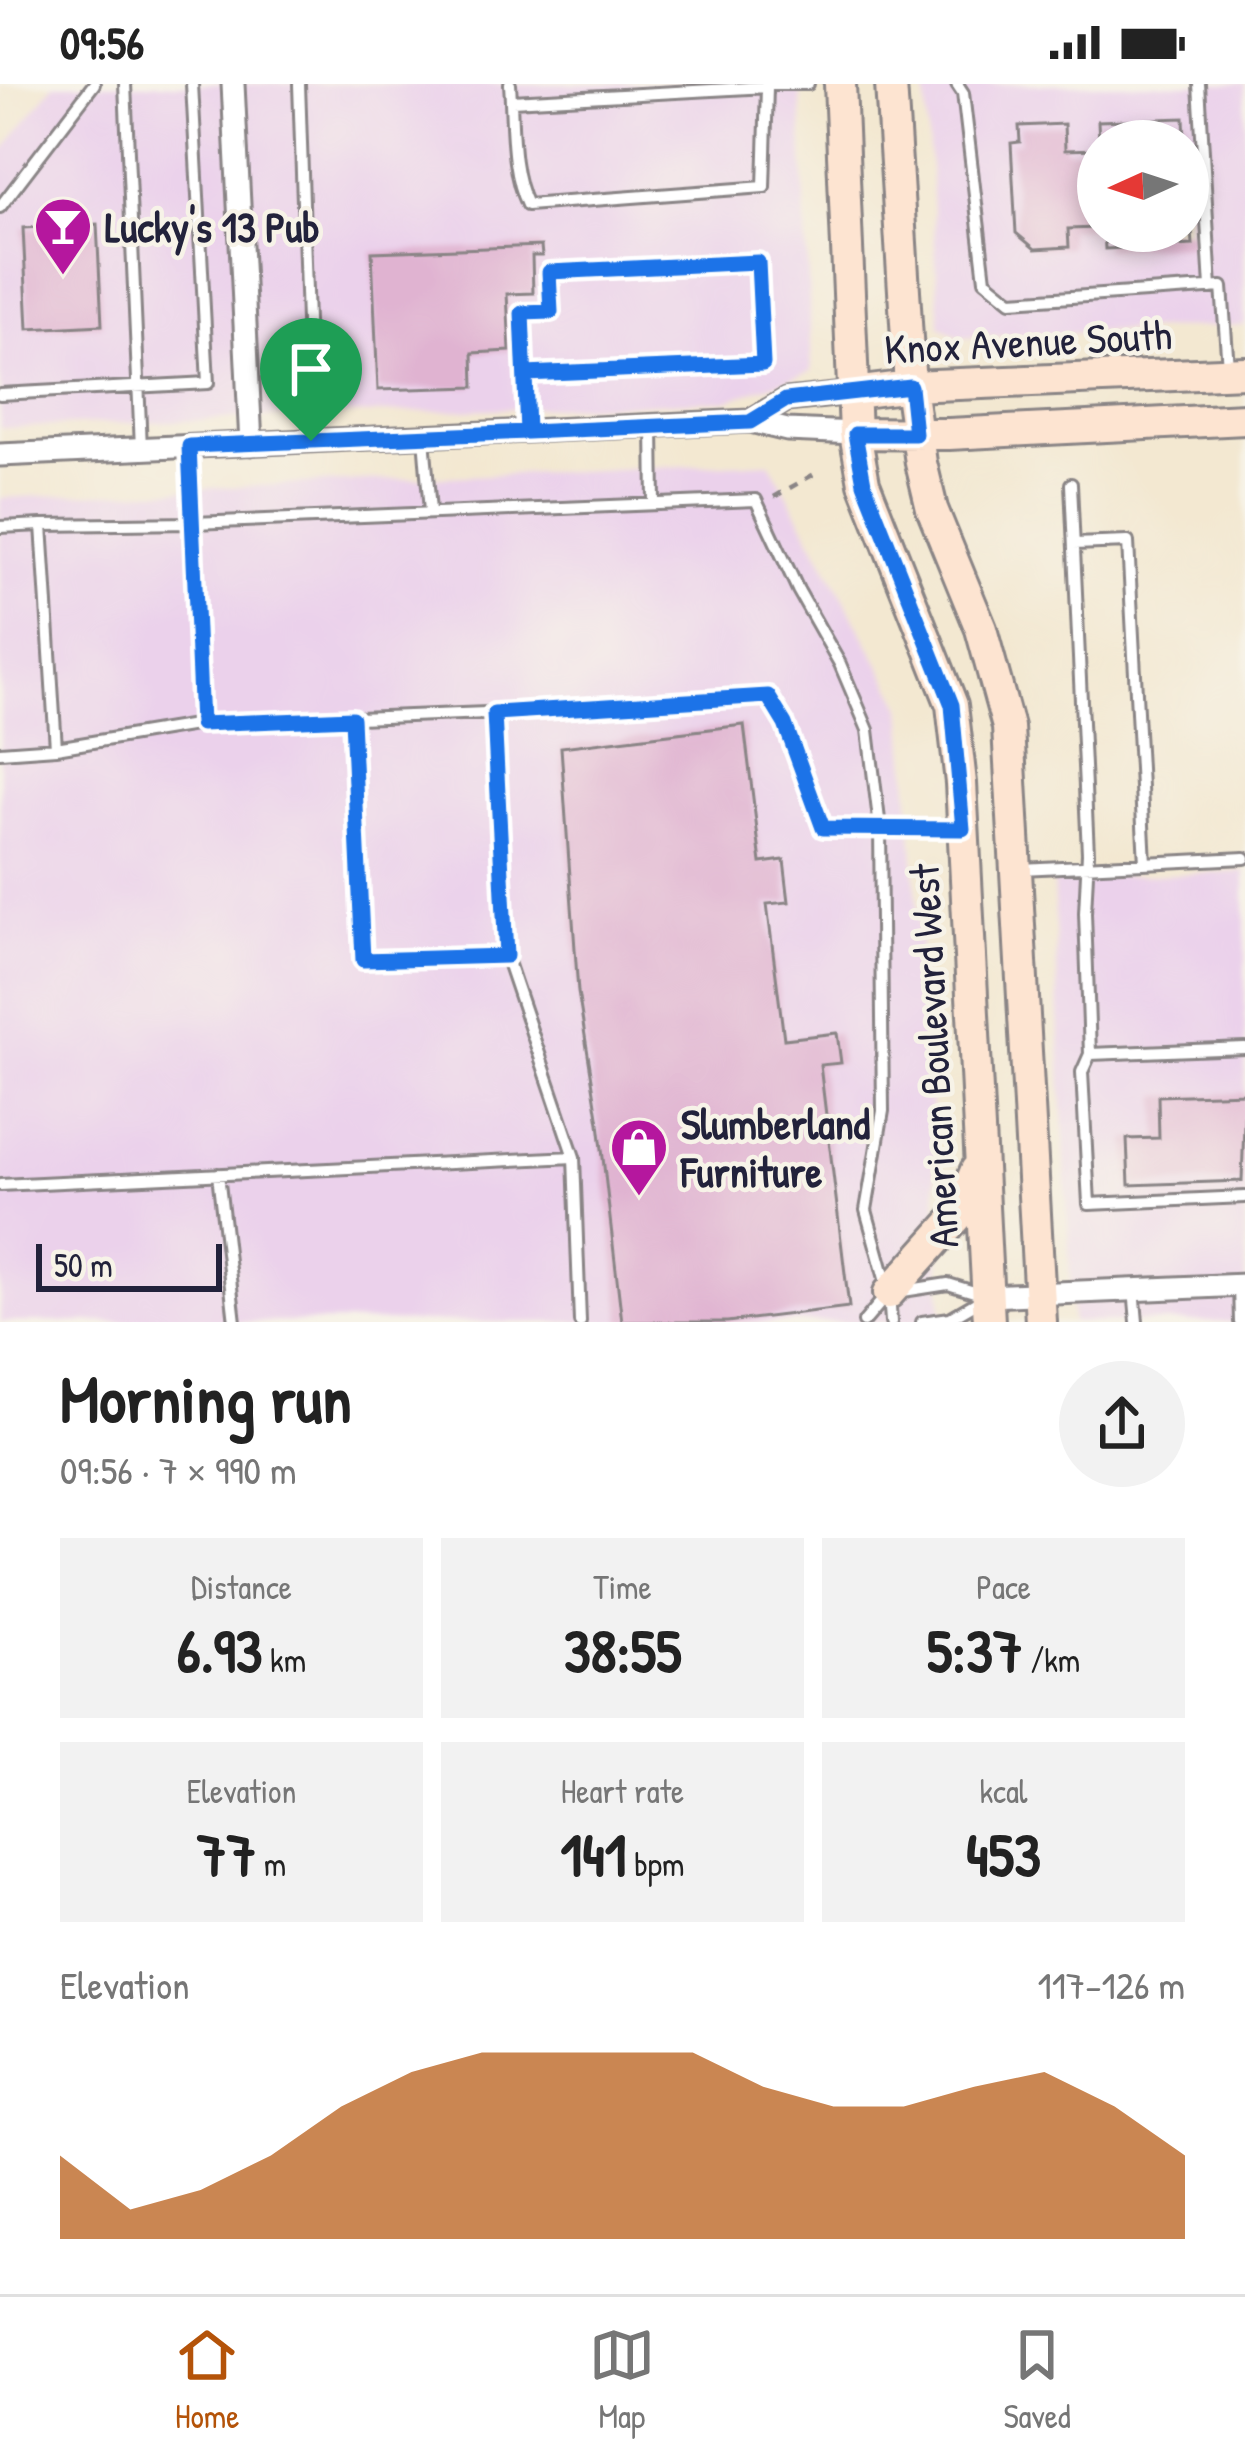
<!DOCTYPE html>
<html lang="en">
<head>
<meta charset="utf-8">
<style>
	:root { --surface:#fff; --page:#f2f2f2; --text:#222; --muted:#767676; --line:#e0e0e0; --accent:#b45309 }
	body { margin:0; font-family:"Patrick Hand",sans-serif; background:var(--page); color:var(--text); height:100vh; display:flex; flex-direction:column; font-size:45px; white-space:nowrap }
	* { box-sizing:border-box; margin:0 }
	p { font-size:39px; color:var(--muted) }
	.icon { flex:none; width:66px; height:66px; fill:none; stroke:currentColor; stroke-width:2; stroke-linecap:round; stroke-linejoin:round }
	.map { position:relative; height:1238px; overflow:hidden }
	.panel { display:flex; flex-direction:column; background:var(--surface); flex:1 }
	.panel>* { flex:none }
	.needle { width:78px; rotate:267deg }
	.controls { position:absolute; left:1077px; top:36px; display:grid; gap:24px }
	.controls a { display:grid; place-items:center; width:132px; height:132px; border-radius:50%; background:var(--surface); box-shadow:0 6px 18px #0003; font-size:60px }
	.scale { position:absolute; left:36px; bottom:30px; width:186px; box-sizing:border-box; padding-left:12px; border:6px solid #22223b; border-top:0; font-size:33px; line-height:42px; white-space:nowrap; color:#22223b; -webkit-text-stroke:9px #f7f3e8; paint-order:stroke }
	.pin { position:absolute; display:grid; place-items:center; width:102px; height:102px; color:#fff; margin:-123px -51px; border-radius:50% 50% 50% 0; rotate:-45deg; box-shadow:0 0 12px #0007 }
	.pin .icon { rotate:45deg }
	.round { display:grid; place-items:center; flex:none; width:126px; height:126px; border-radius:63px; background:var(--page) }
	.headline { display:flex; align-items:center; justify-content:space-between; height:204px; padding:0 60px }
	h1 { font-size:66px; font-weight:800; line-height:90px }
	.stats { display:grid; grid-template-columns:repeat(3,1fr); gap:18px; height:204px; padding:12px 60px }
	.stats div { display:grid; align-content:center; border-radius:0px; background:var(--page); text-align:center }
	.stats b { font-size:60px; font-weight:800 }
	.stats small { font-size:33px; font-weight:400 }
	.stats p { font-size:33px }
	.chart { height:336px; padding:24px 60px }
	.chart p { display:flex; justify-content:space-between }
	.chart svg { width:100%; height:216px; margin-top:12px; fill:var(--accent); opacity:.7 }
	.status { display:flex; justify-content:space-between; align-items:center; height:84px; padding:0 60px; background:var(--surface); direction:ltr }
	.status svg { height:33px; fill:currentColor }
	.dock { display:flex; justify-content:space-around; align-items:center; height:168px; border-top:3px solid var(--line); background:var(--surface); font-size:33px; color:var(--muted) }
	.dock a { display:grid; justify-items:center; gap:6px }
	.dock .active { color:var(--accent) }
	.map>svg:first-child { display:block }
</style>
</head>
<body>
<div class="status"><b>09:56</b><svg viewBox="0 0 49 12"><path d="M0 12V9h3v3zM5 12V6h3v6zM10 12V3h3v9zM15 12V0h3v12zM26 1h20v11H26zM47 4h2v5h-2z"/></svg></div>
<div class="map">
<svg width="1245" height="1238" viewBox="0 0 1245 1238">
	<rect width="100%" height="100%" fill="#f7f3e8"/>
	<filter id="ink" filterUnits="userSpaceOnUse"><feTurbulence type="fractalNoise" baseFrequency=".00833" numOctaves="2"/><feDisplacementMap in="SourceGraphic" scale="24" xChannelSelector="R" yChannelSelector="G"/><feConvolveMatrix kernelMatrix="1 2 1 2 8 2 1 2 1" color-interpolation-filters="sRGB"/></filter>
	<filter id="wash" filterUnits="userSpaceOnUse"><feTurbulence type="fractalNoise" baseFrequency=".004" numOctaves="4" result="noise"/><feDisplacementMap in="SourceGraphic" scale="48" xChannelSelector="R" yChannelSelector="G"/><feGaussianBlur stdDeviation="2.7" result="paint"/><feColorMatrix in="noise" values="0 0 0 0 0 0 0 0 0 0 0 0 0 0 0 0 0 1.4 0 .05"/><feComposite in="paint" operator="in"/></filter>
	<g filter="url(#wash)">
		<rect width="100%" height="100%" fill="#f3e8d1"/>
		<path fill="#ebd1eb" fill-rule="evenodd" d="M 54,0 L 800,0 L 812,287 L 727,316 L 0,344 L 0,71 Z
			M 925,0 L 1245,0 L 1245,241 L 960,254 L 940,242 ZM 1098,57 L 1188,57 L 1188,147 L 1098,147 Z
			M 770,378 L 903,623 L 934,1056 L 942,1238 L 0,1238 L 0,414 Z
			M 1245,788 L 1245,1238 L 1072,1238 L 1053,794 Z"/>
		<g id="blocks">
			<path fill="#e0b3d1" d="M 1184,34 L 1185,57 L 1099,57 L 1098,37 Z
				M 1064,40 L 1065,66 L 1098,65 L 1098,144 L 1068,145 L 1069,163 L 1035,165 L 1016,149 L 1011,59 L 1020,58 L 1019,42 Z
				M 97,140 L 102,241 L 28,245 L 23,144 Z
				M 1104,147 L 1192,147 L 1193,161 L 1105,165 Z
				M 541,162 L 542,172 L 532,172 L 533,209 L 507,210 L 510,267 L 473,269 L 474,303 L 378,306 L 372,168 Z
				M 744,641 L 761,779 L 784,776 L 789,818 L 767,820 L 784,955 L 837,949 L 841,979 L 820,981 L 849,1223 L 727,1238 L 622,1238 L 599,1039 L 578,908 L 561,663 Z
				M 1245,1009 L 1242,1097 L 1129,1101 L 1127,1055 L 1159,1054 L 1158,1012 Z"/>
		</g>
	</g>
	<g filter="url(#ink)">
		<use href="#blocks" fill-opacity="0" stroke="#8a8586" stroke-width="3"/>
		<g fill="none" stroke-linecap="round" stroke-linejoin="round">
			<defs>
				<path id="lane" d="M 125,0 L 141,364
					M 299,0 L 311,356
					M 510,0 C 513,39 510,86 527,121 L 764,103 L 767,3 L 512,17
					M 766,0 L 808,0
					M 957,0 L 963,9 L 985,196 L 1011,217 L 1222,203 L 1228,283
					M 1199,0 L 1211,204
					M 0,123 L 94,0
					M 525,290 L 763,280 L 758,179 L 549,188 L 551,228 L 522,229 L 527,348
					M 0,310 L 208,299 L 192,0
					M 653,342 L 654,419
					M 424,353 L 430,428
					M 189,362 L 201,640 L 513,628 L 768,612 L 785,640 L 823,744 L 959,745
					M 1071,400 L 1088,769 L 1085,829 L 1090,970 L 1245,964
					M 42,441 L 193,439 L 756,416 L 798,506 L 840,580 L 868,646 L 880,744 L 883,1027 L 866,1126 L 889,1209 L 891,1238
					M 0,443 L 42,441 L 56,664 L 0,668
					M 1074,460 L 1128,458 L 1145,779
					M 352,634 L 363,876 L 506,872 L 494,629
					M 56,664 L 201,640
					M 1021,785 L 1245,774
					M 506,872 L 574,1073
					M 1090,970 L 1082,988 L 1089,1120 L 1245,1113
					M 218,1090 L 235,1238
					M 0,1101 L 574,1073 L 580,1238
					M 1239,1201 L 1240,1238
					M 1134,1205 L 1137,1238
					M 903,1207 L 948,1200 L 984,1211
					M 864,1238 L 886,1212
					M 922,1238 L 950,1234 L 984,1214"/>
				<path id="street" d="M 233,0 L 251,360
					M 750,337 L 786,316 L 854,309
					M 0,371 L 750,337 L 787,346 L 855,349
					M 987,1212 L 1245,1201"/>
				<path id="secondary" d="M 840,0 L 855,349 L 864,399 L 952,621 L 961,699 L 989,1238
					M 891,0 L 910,302 L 921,379 L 932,425 L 981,545 L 1008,643 L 1041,1238
					M 854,309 L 910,302 L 1245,288
					M 855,349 L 949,350 L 1245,335
					M 889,1209 L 957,1133 L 976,1086"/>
			</defs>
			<use href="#lane" stroke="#8a8586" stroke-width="16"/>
			<use href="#street" stroke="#8a8586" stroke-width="27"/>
			<use href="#secondary" stroke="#8a8586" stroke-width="36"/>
			<path stroke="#8a8586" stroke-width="4.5" stroke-dasharray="9 9" stroke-linecap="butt" d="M 774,413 L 816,389"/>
			<use href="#lane" stroke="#fff" stroke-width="10"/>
			<use href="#street" stroke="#fff" stroke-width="21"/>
			<use href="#secondary" stroke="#fde4d1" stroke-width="30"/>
		</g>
	</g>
	<g fill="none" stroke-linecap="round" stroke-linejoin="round" filter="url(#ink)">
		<defs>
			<path id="route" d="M 311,357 L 189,362 L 201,640 L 352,634 L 363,876 L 506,872 L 494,629 L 768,612 L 785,640 L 823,744 L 963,745 L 952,621 L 864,399 L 855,350 L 915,350 L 910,302 L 786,316 L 750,338 L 527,348 L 525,290 L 763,280 L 758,178 L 549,188 L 551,228 L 522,229 L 527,348 L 311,357"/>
		</defs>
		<use href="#route" stroke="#fff" stroke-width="24"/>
		<use href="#route" stroke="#1a73e8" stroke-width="15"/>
	</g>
	<defs>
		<symbol id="bar-pin" viewBox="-11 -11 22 30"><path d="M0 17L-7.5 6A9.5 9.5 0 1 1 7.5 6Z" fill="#b5179e" stroke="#f7f3e8"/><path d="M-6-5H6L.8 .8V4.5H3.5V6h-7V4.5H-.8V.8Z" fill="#fff"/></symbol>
		<symbol id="shop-pin" viewBox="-11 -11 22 30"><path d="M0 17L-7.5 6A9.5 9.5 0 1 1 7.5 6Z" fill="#b5179e" stroke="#f7f3e8"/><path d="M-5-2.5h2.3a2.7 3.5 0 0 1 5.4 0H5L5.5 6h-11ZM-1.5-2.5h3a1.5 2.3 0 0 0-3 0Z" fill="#fff"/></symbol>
	</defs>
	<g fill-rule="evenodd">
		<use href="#bar-pin" x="30" y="109" width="66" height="90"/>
		<use href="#shop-pin" x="606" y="1030" width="66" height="90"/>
	</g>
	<g text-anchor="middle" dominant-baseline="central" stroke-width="9" stroke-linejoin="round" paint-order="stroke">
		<g font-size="42" font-weight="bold" fill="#22223b" stroke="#f7f3e8" text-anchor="start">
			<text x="105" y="142">Lucky's 13 Pub</text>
			<text x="681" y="1039">Slumberland<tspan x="681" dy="48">Furniture</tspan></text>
		</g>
		<g font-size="42" fill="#22223b" stroke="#f7f3e8">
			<text transform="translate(1028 257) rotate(-3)">Knox Avenue South</text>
			<text transform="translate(933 972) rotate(-93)">American Boulevard West</text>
		</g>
	</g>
</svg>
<div class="controls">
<a><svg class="needle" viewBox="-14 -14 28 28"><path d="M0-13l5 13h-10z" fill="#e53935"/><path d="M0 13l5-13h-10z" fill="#767676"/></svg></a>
</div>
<div class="scale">50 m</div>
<div class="pin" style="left:311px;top:357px;background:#1e9e55"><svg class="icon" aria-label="arrive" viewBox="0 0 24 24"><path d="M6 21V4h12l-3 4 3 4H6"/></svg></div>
</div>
<section class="panel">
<div class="headline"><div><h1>Morning run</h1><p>09:56 · 7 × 990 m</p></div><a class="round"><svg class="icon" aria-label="share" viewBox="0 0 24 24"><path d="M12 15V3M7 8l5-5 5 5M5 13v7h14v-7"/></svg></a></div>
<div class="stats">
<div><p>Distance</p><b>6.93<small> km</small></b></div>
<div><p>Time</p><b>38:55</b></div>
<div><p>Pace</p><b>5:37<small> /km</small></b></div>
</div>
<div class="stats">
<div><p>Elevation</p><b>77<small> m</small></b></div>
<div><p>Heart rate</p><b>141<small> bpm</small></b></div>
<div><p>kcal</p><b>453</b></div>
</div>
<div class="chart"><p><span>Elevation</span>117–126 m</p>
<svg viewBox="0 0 160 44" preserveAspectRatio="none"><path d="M0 44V27L10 38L20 34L30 27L40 17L50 10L60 6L70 6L80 6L90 6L100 13L110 17L120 17L130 13L140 10L150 17L160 27V44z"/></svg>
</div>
</section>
<nav class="dock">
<a class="active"><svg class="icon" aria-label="home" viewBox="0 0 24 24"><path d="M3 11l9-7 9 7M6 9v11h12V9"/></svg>Home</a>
<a><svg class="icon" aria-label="map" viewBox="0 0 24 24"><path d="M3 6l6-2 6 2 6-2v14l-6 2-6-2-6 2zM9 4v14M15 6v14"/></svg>Map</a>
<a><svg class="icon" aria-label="saved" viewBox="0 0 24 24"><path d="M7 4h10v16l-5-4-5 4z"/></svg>Saved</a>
</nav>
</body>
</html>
